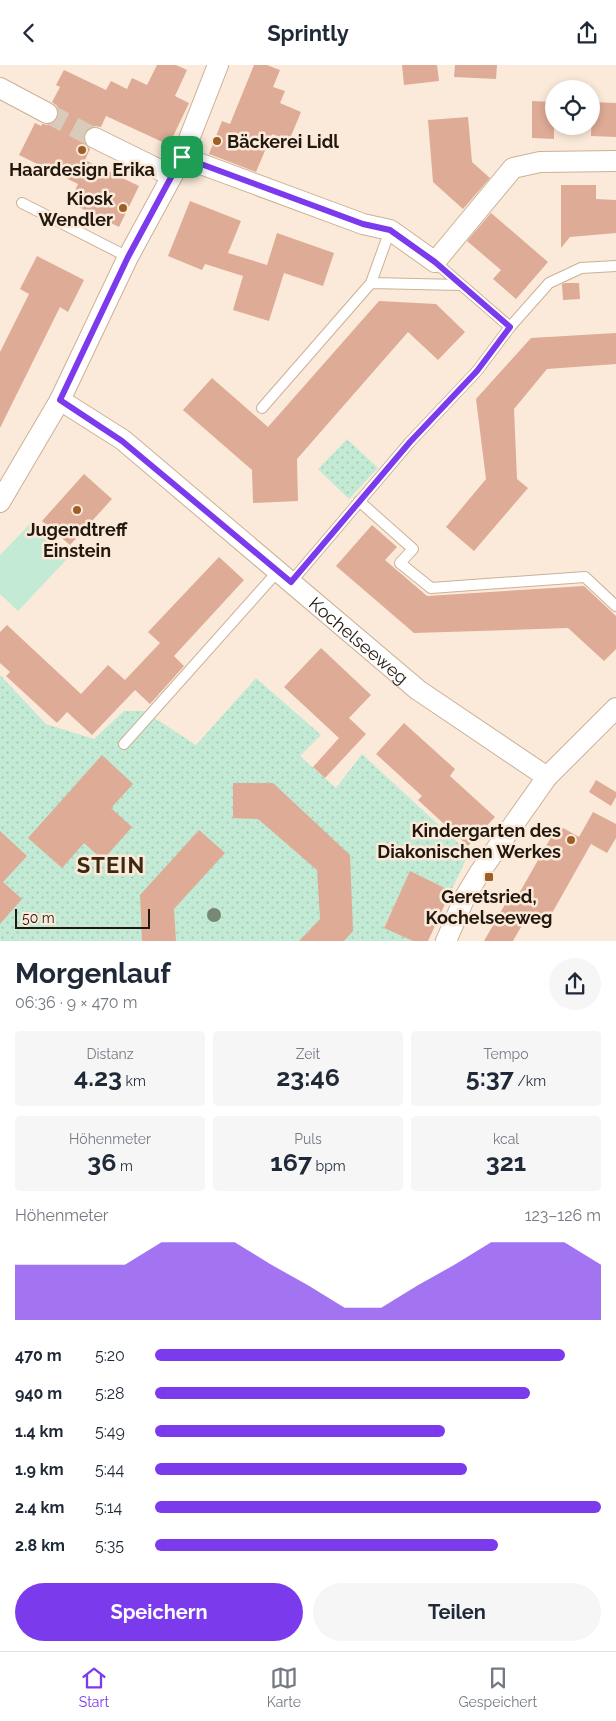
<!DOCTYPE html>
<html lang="de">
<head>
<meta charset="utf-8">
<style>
	:root { --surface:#fff; --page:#f6f6f7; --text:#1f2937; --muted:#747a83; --line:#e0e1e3; --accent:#7c3aed }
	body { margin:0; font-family:Raleway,sans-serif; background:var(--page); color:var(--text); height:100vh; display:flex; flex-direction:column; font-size:19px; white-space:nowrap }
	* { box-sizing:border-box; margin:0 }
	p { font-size:16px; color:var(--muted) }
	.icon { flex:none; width:28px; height:28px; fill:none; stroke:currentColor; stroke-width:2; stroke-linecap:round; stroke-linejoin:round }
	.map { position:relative; height:876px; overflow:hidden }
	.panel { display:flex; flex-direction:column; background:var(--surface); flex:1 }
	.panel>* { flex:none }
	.buttons { position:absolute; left:545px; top:15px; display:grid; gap:10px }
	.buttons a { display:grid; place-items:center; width:55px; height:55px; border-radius:50%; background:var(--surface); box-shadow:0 2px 8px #0003; font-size:25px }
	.scale { position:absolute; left:15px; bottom:12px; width:135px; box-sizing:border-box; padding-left:5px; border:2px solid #22180e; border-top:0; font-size:14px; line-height:18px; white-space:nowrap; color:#22180e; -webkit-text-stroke:4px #fbead9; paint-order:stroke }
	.pin { position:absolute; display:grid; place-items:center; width:42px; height:42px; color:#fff; margin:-21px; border-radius:10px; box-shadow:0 2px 8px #0006 }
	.round { display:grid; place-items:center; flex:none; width:52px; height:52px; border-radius:26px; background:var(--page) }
	.overview { display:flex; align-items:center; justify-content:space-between; height:85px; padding:0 15px }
	h1 { font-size:28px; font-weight:700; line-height:38px }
	.metrics { display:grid; grid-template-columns:repeat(3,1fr); gap:8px; height:85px; padding:5px 15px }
	.metrics div { display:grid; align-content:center; border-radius:5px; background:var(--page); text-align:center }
	.metrics b { font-size:25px; font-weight:700 }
	.metrics small { font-size:14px; font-weight:400 }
	.metrics p { font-size:14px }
	.chart { height:140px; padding:10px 15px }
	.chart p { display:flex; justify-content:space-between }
	.chart svg { width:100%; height:90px; margin-top:5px; fill:var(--accent); opacity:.7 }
	.action { display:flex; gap:10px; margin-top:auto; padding:10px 15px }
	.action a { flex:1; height:58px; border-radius:30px; background:var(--accent); color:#fff; font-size:20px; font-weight:700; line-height:58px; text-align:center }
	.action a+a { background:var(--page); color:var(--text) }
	ul { padding:0 15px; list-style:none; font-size:16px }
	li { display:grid; grid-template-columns:80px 60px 1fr; align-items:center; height:38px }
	li i { height:12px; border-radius:6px; background:var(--accent) }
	header { display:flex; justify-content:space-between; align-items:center; height:65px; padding:0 15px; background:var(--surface); font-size:22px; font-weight:700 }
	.dock { display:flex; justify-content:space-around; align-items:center; height:70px; border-top:1px solid var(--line); background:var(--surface); font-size:14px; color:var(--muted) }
	.dock a { display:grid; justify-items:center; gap:2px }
	.dock .on { color:var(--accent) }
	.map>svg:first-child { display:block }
</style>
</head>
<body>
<header><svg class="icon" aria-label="back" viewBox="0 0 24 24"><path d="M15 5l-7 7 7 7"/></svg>Sprintly<svg class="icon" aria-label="share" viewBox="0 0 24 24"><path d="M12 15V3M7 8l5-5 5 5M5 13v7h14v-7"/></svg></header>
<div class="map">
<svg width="616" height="876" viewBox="0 0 616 876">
	<defs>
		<pattern id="park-dots" width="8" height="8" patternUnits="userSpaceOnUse" patternTransform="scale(1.25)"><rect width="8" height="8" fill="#c3ead5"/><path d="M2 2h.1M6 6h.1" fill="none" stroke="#a7c8b6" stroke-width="1.8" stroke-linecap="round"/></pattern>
	</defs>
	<rect width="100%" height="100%" fill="#fbead9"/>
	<path fill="#c3ead5" d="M 30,459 L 67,494 L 18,546 L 0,529 L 0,490 Z"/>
	<path fill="url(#park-dots)" d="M 347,374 L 378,403 L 349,434 L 318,404 Z
		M 0,610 L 46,659 L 94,674 L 124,646 L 144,646 L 196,680 L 256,613 L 321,670 L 300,691 L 336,723 L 362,689 L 469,788 L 451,826 L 410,807 L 384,862 L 413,876 L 0,876 Z"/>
	<path fill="#deab96" d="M 157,0 L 176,0 L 187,5 L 175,31 L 189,38 L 169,80 L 106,51 L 101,62 L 95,61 L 89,63 L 84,68 L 83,74 L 85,79 L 90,84 L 85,95 L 139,121 L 119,162 L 69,137 L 78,119 L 19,90 L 35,58 L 41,61 L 42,59 L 48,60 L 54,58 L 57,54 L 59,47 L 57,41 L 52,37 L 60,22 L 56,20 L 64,5 L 106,25 L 111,16 L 127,24 L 132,13 L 147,20 Z
		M 254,0 L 267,0 L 280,5 L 273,22 L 285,26 L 280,38 L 301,47 L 289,76 L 272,69 L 256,107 L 209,89 L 222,56 L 230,59 Z
		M 402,0 L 437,0 L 439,16 L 404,20 Z
		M 455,0 L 497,0 L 496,14 L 454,12 Z
		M 532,36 L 554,37 L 554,74 L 532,73 Z
		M 592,37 L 616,38 L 616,72 L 591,71 Z
		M 468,52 L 472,97 L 490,113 L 463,144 L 433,117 L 428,55 Z
		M 561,120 L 596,120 L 596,134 L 616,135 L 616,168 L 570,172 L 561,183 Z
		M 190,136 L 241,156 L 228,188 L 267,200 L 277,168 L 334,188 L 323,221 L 284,208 L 269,256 L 233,245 L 243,211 L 205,199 L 202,205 L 168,191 Z
		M 491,148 L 548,197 L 516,234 L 493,214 L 501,205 L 467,176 Z
		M 37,191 L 84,215 L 68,247 L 60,242 L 0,363 L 0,287 L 29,229 L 20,224 Z
		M 565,218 L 579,218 L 580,234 L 563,235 L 562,219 Z
		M 379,236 L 436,239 L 465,267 L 438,295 L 408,267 L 297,394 L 298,436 L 253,438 L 252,405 L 183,345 L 212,313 L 268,362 Z
		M 616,268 L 616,299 L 547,304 L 514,344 L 517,414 L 528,423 L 474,486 L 446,462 L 486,414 L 476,334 L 531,273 Z
		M 84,409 L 112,434 L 70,480 L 42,456 Z
		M 372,460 L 397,482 L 385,495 L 427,531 L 584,521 L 616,551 L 616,584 L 604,596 L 568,563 L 414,568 L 336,501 Z
		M 219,492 L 244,515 L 174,591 L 184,601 L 150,639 L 135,625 L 92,670 L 67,647 L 57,658 L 6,611 L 10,607 L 0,598 L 0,567 L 7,560 L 81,629 L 108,600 L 125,615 L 160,578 L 148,567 Z
		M 321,583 L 371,630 L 349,653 L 366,669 L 325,713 L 313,702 L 339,673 L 284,622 Z
		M 404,658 L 455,704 L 450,711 L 495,752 L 468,781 L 418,735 L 422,731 L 376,689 Z
		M 102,690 L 133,719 L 111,743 L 132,762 L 103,795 L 84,778 L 62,803 L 28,773 Z
		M 596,715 L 616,727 L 616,732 L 611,741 L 589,727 Z
		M 233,718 L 273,718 L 350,790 L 353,866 L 344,876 L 299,876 L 320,854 L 317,805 L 258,754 L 233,753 Z
		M 593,747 L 616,759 L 616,773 L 607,788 L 591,779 L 547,857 L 529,848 L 513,876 L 484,876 L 507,836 L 513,839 L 558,760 L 579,772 Z
		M 199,765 L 225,788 L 174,844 L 176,876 L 142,876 L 140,830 Z
		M 0,766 L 27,791 L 3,817 L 22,834 L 0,859 Z
		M 410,806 L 451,826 L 428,876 L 413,876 L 384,863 Z"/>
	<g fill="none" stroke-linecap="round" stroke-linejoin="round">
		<path stroke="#dacabb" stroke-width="20" stroke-dasharray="20 10" stroke-linecap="butt" d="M 47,48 L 95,73"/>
		<defs>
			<path id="lane" d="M 22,138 L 128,192
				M 435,197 L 510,262
				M 371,218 L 460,220
				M 262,343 L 371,218 L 390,165
				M 359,436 L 413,484 L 400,498 L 431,523 L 585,512 L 616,541
				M 291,517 L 410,377 L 477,306 L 510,262 L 549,218 L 581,203 L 616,201
				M 124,679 L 278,506"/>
			<g id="street">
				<path d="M 0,23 L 47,48"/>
				<path d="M 95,73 L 172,111"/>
				<path d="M 182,92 L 363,159 L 390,165 L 435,197 L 513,103 L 540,97 L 616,96"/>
				<path id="s1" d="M 60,335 L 123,375 L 418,625 L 547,712"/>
				<path d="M 0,437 L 60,335 L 128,192 L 172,111 L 182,92 L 218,0"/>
				<path d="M 446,876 L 465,832 L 480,807 L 547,712 L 616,643"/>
			</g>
		</defs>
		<use href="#lane" stroke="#cbb195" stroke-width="12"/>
		<use href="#street" stroke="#cbb195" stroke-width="22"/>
		<use href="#lane" stroke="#fff" stroke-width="10"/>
		<use href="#street" stroke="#fff" stroke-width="20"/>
	</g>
	<circle fill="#778875" cx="214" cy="850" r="7"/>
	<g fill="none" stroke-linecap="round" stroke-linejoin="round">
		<defs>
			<path id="route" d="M 182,92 L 363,159 L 390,165 L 435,197 L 510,262 L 477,306 L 410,377 L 291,517 L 122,376 L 60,335 L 128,192 Z"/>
		</defs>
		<use href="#route" stroke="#fff" stroke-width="10"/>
		<use href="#route" stroke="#7c3aed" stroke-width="6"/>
	</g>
	<g fill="#9e5f26" stroke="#fbead9" stroke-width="2">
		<circle cx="217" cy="76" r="5"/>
		<circle cx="82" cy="85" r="5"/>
		<circle cx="123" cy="143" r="5"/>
		<circle cx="77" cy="445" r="5"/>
		<circle cx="571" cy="775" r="5"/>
		<rect x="484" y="807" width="10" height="10" rx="2.5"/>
	</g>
	<g text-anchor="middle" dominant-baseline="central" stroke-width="5" stroke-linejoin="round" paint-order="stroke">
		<g font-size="18" font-weight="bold" fill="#22180e" stroke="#fbead9">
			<text x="227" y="76" text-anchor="start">Bäckerei Lidl</text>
			<text x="82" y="104">Haardesign Erika</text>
			<text x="113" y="133" text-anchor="end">Kiosk<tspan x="113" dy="21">Wendler</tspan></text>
			<text x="77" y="464">Jugendtreff<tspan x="77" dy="21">Einstein</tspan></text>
			<text x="561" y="765" text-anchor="end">Kindergarten des<tspan x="561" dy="21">Diakonischen Werkes</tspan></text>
			<text x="489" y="831">Geretsried,<tspan x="489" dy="21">Kochelseeweg</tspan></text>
		</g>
		<g font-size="18" fill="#22180e" stroke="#fbead9">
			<text stroke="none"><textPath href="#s1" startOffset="384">Kochelseeweg</textPath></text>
		</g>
		<g font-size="22" font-weight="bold" letter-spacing="1" fill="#3d2810" stroke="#fbead9">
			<text x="111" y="800">STEIN</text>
		</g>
	</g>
</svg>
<div class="buttons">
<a><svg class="icon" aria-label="locate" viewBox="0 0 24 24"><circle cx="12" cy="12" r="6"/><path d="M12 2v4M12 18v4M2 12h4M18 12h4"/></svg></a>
</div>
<div class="scale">50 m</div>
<div class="pin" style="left:182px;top:92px;background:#1e9e55"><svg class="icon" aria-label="arrive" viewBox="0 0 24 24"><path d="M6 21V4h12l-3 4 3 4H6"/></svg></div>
</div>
<section class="panel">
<div class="overview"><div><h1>Morgenlauf</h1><p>06:36 · 9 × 470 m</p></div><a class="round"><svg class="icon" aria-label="share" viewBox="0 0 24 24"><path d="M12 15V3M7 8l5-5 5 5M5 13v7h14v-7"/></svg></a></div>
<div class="metrics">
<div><p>Distanz</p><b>4.23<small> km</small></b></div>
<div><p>Zeit</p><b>23:46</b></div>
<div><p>Tempo</p><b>5:37<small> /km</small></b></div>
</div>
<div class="metrics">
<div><p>Höhenmeter</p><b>36<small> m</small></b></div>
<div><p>Puls</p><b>167<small> bpm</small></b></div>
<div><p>kcal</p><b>321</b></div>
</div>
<div class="chart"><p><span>Höhenmeter</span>123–126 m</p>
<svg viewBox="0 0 160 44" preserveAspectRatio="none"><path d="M0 44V17L10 17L20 17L30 17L40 6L50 6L60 6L70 17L80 27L90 38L100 38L110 27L120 17L130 6L140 6L150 6L160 17V44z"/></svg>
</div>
<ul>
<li><b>470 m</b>5:20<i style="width:92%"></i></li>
<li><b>940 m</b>5:28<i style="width:84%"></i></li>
<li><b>1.4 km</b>5:49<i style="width:65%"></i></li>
<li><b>1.9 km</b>5:44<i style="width:70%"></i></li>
<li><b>2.4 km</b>5:14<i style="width:100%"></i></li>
<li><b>2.8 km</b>5:35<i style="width:77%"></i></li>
</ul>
<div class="action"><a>Speichern</a><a>Teilen</a></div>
</section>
<nav class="dock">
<a class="on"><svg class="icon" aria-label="home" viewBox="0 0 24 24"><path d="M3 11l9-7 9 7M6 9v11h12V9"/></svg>Start</a>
<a><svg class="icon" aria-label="map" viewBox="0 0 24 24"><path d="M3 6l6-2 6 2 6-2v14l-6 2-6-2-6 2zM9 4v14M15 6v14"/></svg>Karte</a>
<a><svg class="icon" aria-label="saved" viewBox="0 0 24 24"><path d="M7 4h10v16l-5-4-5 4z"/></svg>Gespeichert</a>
</nav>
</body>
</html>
